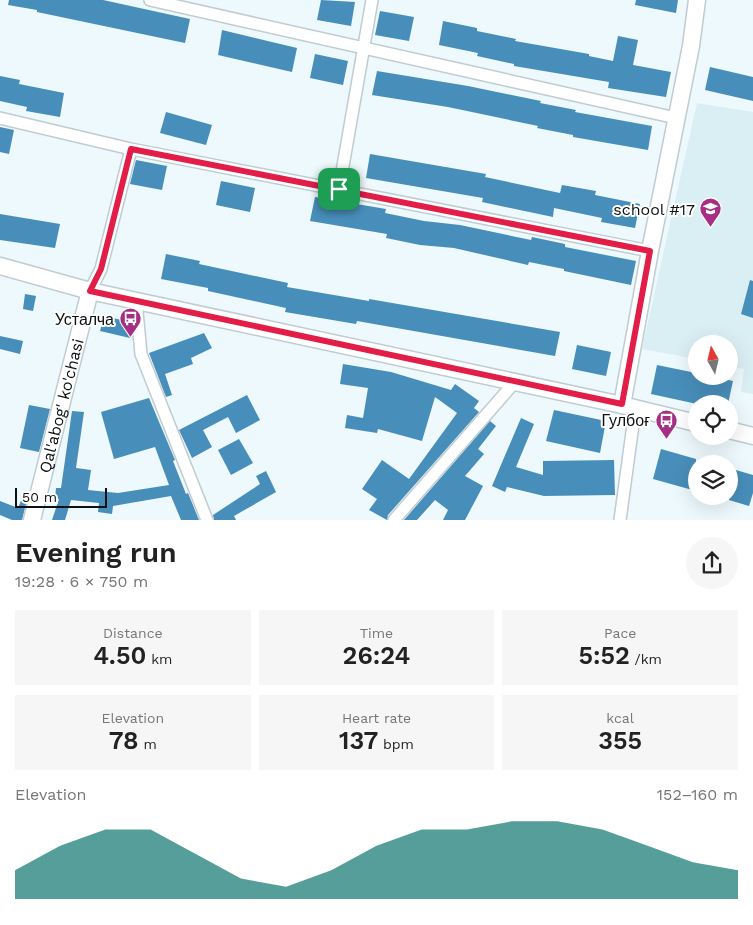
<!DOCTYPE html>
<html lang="en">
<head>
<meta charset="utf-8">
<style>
	:root { --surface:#fff; --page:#f6f6f6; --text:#222; --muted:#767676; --accent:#0f766e }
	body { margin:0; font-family:"Work Sans",sans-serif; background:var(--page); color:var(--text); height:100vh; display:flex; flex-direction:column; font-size:19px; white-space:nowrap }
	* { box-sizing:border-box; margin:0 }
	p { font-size:16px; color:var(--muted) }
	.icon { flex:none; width:28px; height:28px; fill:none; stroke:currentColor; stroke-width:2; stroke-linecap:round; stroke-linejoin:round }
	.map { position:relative; height:520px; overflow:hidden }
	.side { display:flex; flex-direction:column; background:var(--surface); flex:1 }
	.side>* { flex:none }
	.needle { width:32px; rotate:352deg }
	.fabs { position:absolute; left:688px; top:335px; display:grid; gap:10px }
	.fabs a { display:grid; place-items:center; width:50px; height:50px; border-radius:50%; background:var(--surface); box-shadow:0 5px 20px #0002; font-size:25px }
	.scale { position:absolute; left:15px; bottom:12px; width:92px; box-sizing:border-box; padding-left:5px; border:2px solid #0d1112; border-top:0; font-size:14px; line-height:18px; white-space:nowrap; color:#0d1112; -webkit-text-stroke:4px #fff; paint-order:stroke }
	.pin { position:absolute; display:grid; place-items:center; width:42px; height:42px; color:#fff; margin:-21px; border-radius:10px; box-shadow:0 2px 8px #0006 }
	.round { display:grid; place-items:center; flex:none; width:52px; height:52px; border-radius:26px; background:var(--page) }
	.summary { display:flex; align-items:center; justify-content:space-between; height:85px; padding:0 15px }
	h1 { font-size:28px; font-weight:600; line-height:38px }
	.figures { display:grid; grid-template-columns:repeat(3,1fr); gap:8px; height:85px; padding:5px 15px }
	.figures div { display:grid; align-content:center; border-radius:0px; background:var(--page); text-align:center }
	.figures b { font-size:25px; font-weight:600 }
	.figures small { font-size:14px; font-weight:400 }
	.figures p { font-size:14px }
	.chart { height:140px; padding:10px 15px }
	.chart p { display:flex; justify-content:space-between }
	.chart svg { width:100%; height:90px; margin-top:5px; fill:var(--accent); opacity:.7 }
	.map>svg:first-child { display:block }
</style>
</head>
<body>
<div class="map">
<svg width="753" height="520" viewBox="0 0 753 520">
	<rect width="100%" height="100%" fill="#edf9fc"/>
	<path fill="#daeff4" d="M 697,103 L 753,112 L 753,394 L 741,392 L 744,369 L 729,366 L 729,344 L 696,344 L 696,359 L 642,349 Z"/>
	<path fill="#488eba" d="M 9,0 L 103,0 L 190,19 L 185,43 L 37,12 L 37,10 L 8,5 Z
		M 321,0 L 355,2 L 351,26 L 317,20 Z
		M 636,0 L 678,0 L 676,13 L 635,5 Z
		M 380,11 L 414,17 L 409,41 L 375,35 Z
		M 443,21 L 477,28 L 477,31 L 516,39 L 515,41 L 589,54 L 589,56 L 613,61 L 618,36 L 638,40 L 633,65 L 671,72 L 666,97 L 608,88 L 609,82 L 514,66 L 514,64 L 477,56 L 478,53 L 439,45 Z
		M 222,30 L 297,48 L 292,72 L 218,55 Z
		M 315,54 L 348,61 L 343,85 L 310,78 Z
		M 710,67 L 753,77 L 753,101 L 705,90 Z
		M 377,71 L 468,86 L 541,101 L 540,103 L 576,110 L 575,112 L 652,126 L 648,150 L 573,137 L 573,135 L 537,128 L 538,126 L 448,107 L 372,95 Z
		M 0,76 L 20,80 L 19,84 L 64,93 L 60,117 L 26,111 L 27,107 L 0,101 Z
		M 166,112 L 212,125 L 206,145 L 160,133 Z
		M 0,127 L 14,130 L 9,154 L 0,152 Z
		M 370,154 L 486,174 L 485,177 L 560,193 L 562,185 L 596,191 L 595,195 L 640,204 L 635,228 L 601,222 L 602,218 L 554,208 L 553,217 L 482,202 L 483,198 L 366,178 Z
		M 136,160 L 167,166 L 162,190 L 130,184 Z
		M 221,181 L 255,188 L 250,212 L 216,205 Z
		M 315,197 L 386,209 L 385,213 L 424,221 L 460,225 L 531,240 L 532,237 L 565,244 L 565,247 L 636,261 L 631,285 L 564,271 L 564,269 L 529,262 L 528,265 L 454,248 L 420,245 L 386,238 L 387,234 L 310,221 Z
		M 0,214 L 60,224 L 55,248 L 0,240 Z
		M 166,254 L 200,261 L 199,264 L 288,283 L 287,287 L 369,301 L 369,299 L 560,332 L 555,356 L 357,321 L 356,324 L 285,312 L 286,308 L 208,291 L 208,288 L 161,279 Z
		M 750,280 L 753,281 L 753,318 L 741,314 Z
		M 25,294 L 36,296 L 33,311 L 23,309 Z
		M 104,316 L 130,322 L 130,338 L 100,331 Z
		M 204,333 L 212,348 L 191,358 L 193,364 L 165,374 L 172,395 L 166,397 L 149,353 Z
		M 0,336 L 23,341 L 20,354 L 0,349 Z
		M 577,345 L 611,352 L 606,376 L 572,369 Z
		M 343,364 L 391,372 L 451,390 L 455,384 L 479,401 L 474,408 L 479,412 L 388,515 L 387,520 L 369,510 L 377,499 L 362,489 L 382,460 L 409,479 L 457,413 L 435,397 L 422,441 L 378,429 L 377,433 L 345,428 L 347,415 L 363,418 L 368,388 L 340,384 Z
		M 657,365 L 696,373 L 696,376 L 710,376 L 733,381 L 728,404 L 697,404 L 651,394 Z
		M 247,395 L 260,420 L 236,433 L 228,417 L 203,430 L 212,447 L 192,458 L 179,430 Z
		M 149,398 L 175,460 L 173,461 L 186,494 L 188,493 L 199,520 L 181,520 L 171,496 L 113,506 L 112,514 L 98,512 L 99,503 L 71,500 L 65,520 L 52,520 L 59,499 L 55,499 L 56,488 L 61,488 L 72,411 L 84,412 L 76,468 L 91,470 L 88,490 L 118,493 L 169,485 L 155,447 L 114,459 L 101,412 Z
		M 29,405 L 50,409 L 39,452 L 20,448 Z
		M 554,410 L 606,421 L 600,453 L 546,441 Z
		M 521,418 L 534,424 L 516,467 L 543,475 L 543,461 L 614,460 L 615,495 L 544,496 L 507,487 L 505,492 L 492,486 Z
		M 490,421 L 496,426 L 478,449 L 484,454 L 465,476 L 483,486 L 465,520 L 443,520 L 448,510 L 435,500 L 417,520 L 404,520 Z
		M 239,439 L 253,463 L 231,475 L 218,450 Z
		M 661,449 L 696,459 L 696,491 L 653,479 Z
		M 729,468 L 753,475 L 753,493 L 749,506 L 729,500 Z
		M 266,471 L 276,492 L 234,516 L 236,520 L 214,520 L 213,515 L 260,484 L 256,476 Z
		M 25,491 L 29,492 L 22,520 L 12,520 L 0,515 L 0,501 L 18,508 Z"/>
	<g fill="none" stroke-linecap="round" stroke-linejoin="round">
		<defs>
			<path id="street" d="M 150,0 L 676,118
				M 0,118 L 131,149 L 650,251
				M 339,189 L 372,0
				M 90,291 L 101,269 L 131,149
				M 136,301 L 141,354 L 207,520
				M 394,520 L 514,383
				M 620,520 L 635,410"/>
			<g id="secondary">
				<path d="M 0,266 L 90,291 L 622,405 L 696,423"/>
				<path d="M 622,405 L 650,251 L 691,46 L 697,0"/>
				<path d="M 729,430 L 753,436"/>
				<path id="s1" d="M 32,520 L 90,291"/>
			</g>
		</defs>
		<use href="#street" stroke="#c0cccf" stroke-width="14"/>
		<use href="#secondary" stroke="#c0cccf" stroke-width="19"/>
		<use href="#street" stroke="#fff" stroke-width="11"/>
		<use href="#secondary" stroke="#fff" stroke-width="16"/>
	</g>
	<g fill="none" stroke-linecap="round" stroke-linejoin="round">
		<defs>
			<path id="route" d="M 131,149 L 650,251 L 622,404 L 90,291 L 101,269 Z"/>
		</defs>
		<use href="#route" stroke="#fff" stroke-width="10"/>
		<use href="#route" stroke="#e11d48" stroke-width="6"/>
	</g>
	<defs>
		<symbol id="school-pin" viewBox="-11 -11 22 30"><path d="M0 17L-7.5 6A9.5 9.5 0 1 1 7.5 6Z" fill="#a62f86" stroke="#fff"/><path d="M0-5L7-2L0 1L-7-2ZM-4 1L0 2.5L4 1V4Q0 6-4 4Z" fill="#fff"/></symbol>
		<symbol id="bus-pin" viewBox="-11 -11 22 30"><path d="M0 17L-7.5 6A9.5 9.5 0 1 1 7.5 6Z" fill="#a62f86" stroke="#fff"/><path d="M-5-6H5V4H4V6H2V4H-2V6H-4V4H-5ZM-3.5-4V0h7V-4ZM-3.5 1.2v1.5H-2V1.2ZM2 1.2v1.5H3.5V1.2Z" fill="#fff"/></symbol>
	</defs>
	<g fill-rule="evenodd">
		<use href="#school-pin" x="698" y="196" width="25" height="34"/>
		<use href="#bus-pin" x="118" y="306" width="25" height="34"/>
		<use href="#bus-pin" x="654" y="408" width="25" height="34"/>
	</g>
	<g text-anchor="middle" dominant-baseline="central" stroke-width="4" stroke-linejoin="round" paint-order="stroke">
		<g font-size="16" fill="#0d1112" stroke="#fff" text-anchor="end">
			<text x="695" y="209">school #17</text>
			<text x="114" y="319">Усталча</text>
			<text x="650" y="420">Гулбоғ</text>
		</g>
		<g font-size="16" fill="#0d1112" stroke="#fff">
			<text stroke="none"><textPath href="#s1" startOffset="118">Qal'abog' ko'chasi</textPath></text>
		</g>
	</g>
</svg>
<div class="fabs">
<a><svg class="needle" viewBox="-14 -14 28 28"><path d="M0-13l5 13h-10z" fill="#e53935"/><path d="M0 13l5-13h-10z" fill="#767676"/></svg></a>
<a><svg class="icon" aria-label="locate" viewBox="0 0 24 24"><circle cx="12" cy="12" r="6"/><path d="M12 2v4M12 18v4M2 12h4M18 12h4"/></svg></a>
<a><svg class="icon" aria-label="layers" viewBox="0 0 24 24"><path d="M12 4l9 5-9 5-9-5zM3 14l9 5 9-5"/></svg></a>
</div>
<div class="scale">50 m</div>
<div class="pin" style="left:339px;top:189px;background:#1e9e55"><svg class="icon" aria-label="arrive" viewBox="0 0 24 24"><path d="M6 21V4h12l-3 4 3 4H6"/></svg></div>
</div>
<section class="side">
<div class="summary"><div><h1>Evening run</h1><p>19:28 · 6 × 750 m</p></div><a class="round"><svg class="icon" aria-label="share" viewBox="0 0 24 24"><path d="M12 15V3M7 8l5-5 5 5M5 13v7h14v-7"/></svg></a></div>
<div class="figures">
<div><p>Distance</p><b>4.50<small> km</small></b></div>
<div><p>Time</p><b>26:24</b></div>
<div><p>Pace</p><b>5:52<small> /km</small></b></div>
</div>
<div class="figures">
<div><p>Elevation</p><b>78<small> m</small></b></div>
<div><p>Heart rate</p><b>137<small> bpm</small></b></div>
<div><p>kcal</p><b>355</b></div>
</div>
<div class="chart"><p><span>Elevation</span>152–160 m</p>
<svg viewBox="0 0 160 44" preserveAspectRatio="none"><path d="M0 44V30L10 18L20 10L30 10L40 22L50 34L60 38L70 30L80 18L90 10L100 10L110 6L120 6L130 10L140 18L150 26L160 30V44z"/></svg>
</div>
</section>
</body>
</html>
